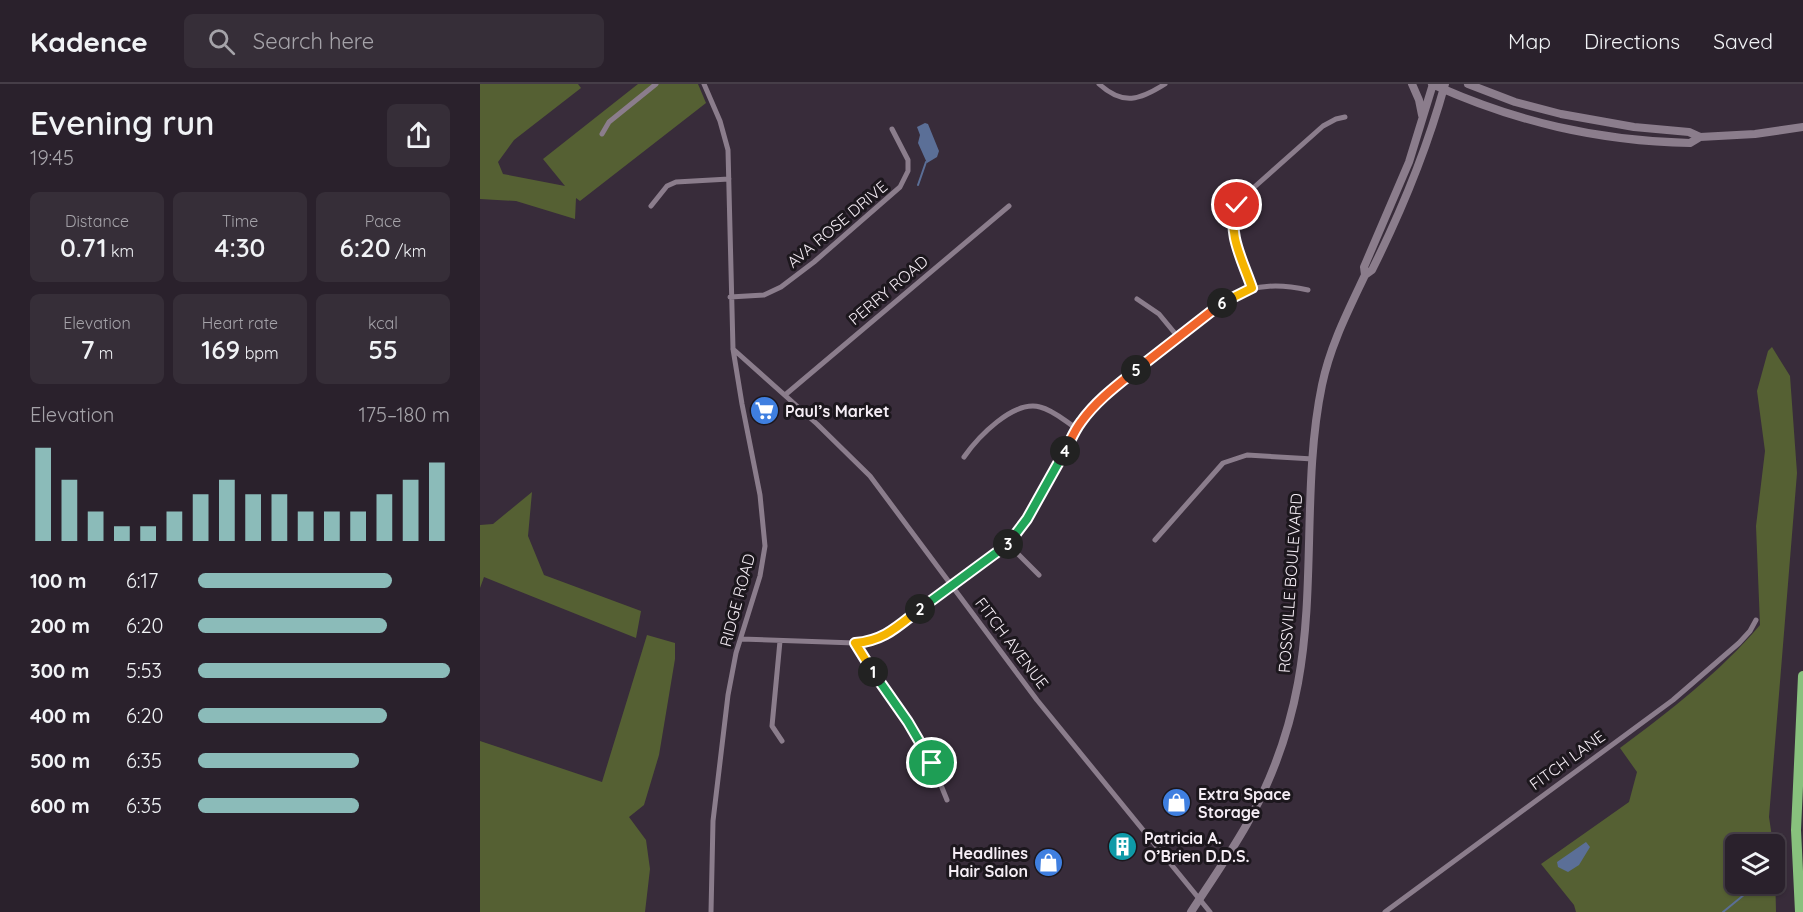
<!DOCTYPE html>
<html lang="en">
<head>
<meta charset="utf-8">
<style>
	:root { --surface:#2a212c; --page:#362e38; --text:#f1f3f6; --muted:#a5a3a9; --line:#463e48; --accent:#8bbbb9 }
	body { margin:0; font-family:Quicksand,sans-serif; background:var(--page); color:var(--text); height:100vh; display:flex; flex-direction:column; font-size:22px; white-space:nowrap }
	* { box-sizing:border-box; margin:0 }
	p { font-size:20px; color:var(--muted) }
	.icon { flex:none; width:33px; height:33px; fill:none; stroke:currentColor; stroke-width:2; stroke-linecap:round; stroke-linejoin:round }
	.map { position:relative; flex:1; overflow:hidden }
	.sheet { display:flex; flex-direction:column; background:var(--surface); width:480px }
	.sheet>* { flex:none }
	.buttons { position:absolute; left:1245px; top:750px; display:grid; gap:12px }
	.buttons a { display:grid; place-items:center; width:60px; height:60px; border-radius:9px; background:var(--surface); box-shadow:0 2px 4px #0004,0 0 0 2px var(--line); font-size:30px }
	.pin { position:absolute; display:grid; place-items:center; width:51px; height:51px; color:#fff; margin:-26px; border:3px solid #fff; border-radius:50%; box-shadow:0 2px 6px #0007 }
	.km { position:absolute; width:30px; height:30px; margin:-15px; border-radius:50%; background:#222; color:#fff; font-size:16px; line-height:30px; text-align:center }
	.round { display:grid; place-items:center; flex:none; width:63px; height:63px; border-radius:9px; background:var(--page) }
	.headline { display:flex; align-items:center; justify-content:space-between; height:102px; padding:0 30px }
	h1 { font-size:33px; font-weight:600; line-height:45px }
	.metrics { display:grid; grid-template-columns:repeat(3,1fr); gap:9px; height:102px; padding:6px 30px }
	.metrics div { display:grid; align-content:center; border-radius:9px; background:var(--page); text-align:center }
	.metrics b { font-size:26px; font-weight:600 }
	.metrics small { font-size:16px; font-weight:400 }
	.metrics p { font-size:16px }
	.chart { height:168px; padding:12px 30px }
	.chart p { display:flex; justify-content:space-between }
	.chart svg { width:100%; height:108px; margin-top:6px; stroke:var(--accent); stroke-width:6 }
	ul { padding:0 30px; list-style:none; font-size:20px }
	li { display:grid; grid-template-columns:96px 72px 1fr; align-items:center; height:45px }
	li i { height:15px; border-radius:8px; background:var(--accent) }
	header { display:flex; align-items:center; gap:36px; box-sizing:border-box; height:84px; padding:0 30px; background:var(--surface); border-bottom:2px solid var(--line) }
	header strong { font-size:28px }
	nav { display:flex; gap:33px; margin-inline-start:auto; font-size:21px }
	.search { width:420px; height:54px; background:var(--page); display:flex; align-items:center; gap:15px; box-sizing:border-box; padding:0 21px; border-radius:9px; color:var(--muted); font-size:22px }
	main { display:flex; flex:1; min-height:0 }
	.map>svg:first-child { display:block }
</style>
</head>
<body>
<header>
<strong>Kadence</strong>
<div class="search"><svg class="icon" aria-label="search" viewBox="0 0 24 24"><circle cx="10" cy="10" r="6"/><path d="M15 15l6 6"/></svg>Search here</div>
<nav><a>Map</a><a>Directions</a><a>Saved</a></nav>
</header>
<main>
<section class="sheet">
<div class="headline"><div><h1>Evening run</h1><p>19:45</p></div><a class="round"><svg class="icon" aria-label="share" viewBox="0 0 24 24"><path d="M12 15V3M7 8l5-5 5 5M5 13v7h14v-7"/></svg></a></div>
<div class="metrics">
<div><p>Distance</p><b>0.71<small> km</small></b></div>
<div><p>Time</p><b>4:30</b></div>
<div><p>Pace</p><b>6:20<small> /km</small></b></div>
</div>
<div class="metrics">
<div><p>Elevation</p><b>7<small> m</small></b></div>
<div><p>Heart rate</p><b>169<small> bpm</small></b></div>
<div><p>kcal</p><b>55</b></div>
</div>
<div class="chart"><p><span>Elevation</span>175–180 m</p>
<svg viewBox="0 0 160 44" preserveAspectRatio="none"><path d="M5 44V6M15 44V19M25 44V32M35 44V38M45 44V38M55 44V32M65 44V25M75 44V19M85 44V25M95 44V25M105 44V32M115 44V32M125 44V32M135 44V25M145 44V19M155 44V12"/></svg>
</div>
<ul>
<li><b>100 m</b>6:17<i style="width:77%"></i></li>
<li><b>200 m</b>6:20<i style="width:75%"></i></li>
<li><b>300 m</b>5:53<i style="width:100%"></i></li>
<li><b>400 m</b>6:20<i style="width:75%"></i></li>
<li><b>500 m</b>6:35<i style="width:64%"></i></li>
<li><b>600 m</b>6:35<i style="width:64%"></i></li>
</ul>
</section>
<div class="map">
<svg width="1323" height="828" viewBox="0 0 1323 828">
	<rect width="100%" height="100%" fill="#382c3a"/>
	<path fill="#556033" d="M 0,0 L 98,0 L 101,4 L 34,56 L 18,78 L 23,90 L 85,102 L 63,75 L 158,0 L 218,0 L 226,19 L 100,117 L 96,114 L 95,135 L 36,117 L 0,115 Z
		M 1292,263 L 1310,292 L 1317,389 L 1289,733 L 1293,760 L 1256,760 L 1256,800 L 1294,800 L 1295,785 L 1296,828 L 1096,828 L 1094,821 L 1061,780 L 1149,718 L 1157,688 L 1140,664 C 1190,627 1240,588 1280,541 L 1276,442 L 1285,367 L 1277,307 L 1288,267 Z
		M 52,408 L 48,452 L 64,491 L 161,527 L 156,554 L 4,493 L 0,504 L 0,441 L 13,440 Z
		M 167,551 L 195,559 L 195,575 L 179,671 L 164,721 L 149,733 L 166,756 L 170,785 L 165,828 L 0,828 L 0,657 L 122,698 Z"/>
	<path fill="#5b6f97" d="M 445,39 L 448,40 L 459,67 L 457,73 L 447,79 L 438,59 L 440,51 L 437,43 Z
		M 1106,758 L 1110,763 L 1099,781 L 1088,788 L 1078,783 L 1077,778 Z"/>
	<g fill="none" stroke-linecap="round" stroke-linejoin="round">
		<path stroke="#5b6f97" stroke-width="2" d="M 438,101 L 446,78
			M 1294,789 L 1301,784 L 1304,783
			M 1243,828 L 1265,810 L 1273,811 L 1283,800"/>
		<path stroke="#8b7d8c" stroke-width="5" d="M 224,0 L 240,37 L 248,66 L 253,265 L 262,320 L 280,411 L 285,462 L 280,492 L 256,569 L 248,611 L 233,737 L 231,828
			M 619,0 C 643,22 660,16 685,0
			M 122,50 L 129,38 L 176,0
			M 171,122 L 187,102 L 196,98 L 249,95
			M 772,204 C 761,174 742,143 762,114 L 843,42 L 856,35 L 865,33
			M 250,213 L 284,211 L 301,203 L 334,178 L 420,103 L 428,87 L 428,76 L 412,45
			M 657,215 L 679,230 L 698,253
			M 253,265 L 337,340 L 390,392 L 557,616 L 730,828
			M 305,311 L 529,122
			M 484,373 C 498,353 533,316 560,323 C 573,326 585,337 596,344
			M 675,456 L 743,379 L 767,371 L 833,375
			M 528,460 L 559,491
			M 261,555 L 375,559 L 395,556 L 413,546 L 528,460 L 547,435 L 596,344 L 607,329 L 635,302 L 752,212 C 777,200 801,200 828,206
			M 300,557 L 292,642 L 302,657
			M 375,559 L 382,572 L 441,658 L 452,679 L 467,716
			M 905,828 L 1193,616 L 1259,559 L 1270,547 L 1276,536"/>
		<path stroke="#8b7d8c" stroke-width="8" d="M 932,0 L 939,16 L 942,31
			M 952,0 C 1036,38 1118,57 1210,59 L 1220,53 L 1275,50 L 1323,43
			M 988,0 L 1035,18 L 1081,30 L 1154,43 L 1209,48 L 1220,53
			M 885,191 L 892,186 C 922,126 947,65 965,0
			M 711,828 C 730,799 750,770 767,740 C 791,697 809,648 818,599 C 836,502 822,397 842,301 C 850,262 868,227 885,191 L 884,183 L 929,78 L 953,0"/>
		<path stroke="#88c17d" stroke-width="10" d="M 1320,828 L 1316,746 L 1323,592"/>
	</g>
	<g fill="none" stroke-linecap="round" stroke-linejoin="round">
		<defs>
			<path id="split-1" d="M 393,588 L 428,638 L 452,679"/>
			<path id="split-2" d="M 393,588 L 375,559 C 404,557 418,542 440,525"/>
			<path id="split-3" d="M 440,525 L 528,460"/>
			<path id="split-4" d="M 528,460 L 547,435 L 585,367"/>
			<path id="split-5" d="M 585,367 C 590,358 594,347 601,338 C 616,317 636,302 656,286"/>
			<path id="split-6" d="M 656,286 L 742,219"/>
			<path id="split-7" d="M 742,219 L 772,204 C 763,177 746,148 757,121"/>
		</defs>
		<use href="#split-1" stroke="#fff" stroke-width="12"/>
		<use href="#split-2" stroke="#fff" stroke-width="12"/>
		<use href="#split-3" stroke="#fff" stroke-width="12"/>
		<use href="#split-4" stroke="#fff" stroke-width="12"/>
		<use href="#split-5" stroke="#fff" stroke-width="12"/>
		<use href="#split-6" stroke="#fff" stroke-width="12"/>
		<use href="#split-7" stroke="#fff" stroke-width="12"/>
		<use href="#split-1" stroke="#22a559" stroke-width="8"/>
		<use href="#split-2" stroke="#f5b400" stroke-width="8"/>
		<use href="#split-3" stroke="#22a559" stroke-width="8"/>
		<use href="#split-4" stroke="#22a559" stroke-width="8"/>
		<use href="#split-5" stroke="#f0652b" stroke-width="8"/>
		<use href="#split-6" stroke="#f0652b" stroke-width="8"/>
		<use href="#split-7" stroke="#f5b400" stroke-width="8"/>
	</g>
	<defs>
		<symbol id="supermarket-disc" viewBox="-11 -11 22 22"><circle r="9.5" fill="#3f7fe0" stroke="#1c171d"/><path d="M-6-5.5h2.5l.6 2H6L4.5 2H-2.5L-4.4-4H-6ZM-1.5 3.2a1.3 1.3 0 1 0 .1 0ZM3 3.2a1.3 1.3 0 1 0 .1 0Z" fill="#fff"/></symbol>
		<symbol id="shop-disc" viewBox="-11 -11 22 22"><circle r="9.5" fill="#3f7fe0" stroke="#1c171d"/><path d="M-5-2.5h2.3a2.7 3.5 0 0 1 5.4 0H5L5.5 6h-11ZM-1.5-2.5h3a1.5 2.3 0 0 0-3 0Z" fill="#fff"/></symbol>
		<symbol id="building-disc" viewBox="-11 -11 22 22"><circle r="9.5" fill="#0f9aa8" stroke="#1c171d"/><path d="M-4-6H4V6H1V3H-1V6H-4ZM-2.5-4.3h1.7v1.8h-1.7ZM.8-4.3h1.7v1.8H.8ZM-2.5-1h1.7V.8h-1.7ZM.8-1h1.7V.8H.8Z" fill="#fff"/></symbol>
	</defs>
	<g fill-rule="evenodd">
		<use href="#supermarket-disc" x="268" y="310" width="33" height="33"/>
		<use href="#shop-disc" x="680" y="702" width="33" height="33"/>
		<use href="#building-disc" x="626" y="746" width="33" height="33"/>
		<use href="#shop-disc" x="552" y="762" width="33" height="33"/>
	</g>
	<g text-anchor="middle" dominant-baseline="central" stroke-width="6" stroke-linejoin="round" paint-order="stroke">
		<g font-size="16" fill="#f5edf5" stroke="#1c171d">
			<text transform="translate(357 140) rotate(-40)">AVA ROSE DRIVE</text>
			<text transform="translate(408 206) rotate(-40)">PERRY ROAD</text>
			<text transform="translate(810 499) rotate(-86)">ROSSVILLE BOULEVARD</text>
			<text transform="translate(257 516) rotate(-75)">RIDGE ROAD</text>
			<text transform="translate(532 559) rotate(53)">FITCH AVENUE</text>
			<text transform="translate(1087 676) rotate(-36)">FITCH LANE</text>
		</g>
		<g font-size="16" font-weight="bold" fill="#f5edf5" stroke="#1c171d" text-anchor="start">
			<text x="305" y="327">Paul’s Market</text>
			<text x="718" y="710">Extra Space<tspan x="718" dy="18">Storage</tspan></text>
			<text x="664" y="754">Patricia A.<tspan x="664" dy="18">O’Brien D.D.S.</tspan></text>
			<text x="548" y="769" text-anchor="end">Headlines<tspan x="548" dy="18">Hair Salon</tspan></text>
		</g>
	</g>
</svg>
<div class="buttons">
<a><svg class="icon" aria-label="layers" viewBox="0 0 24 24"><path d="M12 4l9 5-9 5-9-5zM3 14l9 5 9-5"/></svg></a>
</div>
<div class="pin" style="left:452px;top:679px;background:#1e9e55"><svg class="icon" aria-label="arrive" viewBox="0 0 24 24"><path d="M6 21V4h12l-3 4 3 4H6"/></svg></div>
<div class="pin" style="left:757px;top:121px;background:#d93025"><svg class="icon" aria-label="check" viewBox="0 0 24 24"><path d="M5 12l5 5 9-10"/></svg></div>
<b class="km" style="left:393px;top:588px">1</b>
<b class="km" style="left:440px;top:525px">2</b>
<b class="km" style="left:528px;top:460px">3</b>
<b class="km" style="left:585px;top:367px">4</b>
<b class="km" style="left:656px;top:286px">5</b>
<b class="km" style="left:742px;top:219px">6</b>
</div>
</main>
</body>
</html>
